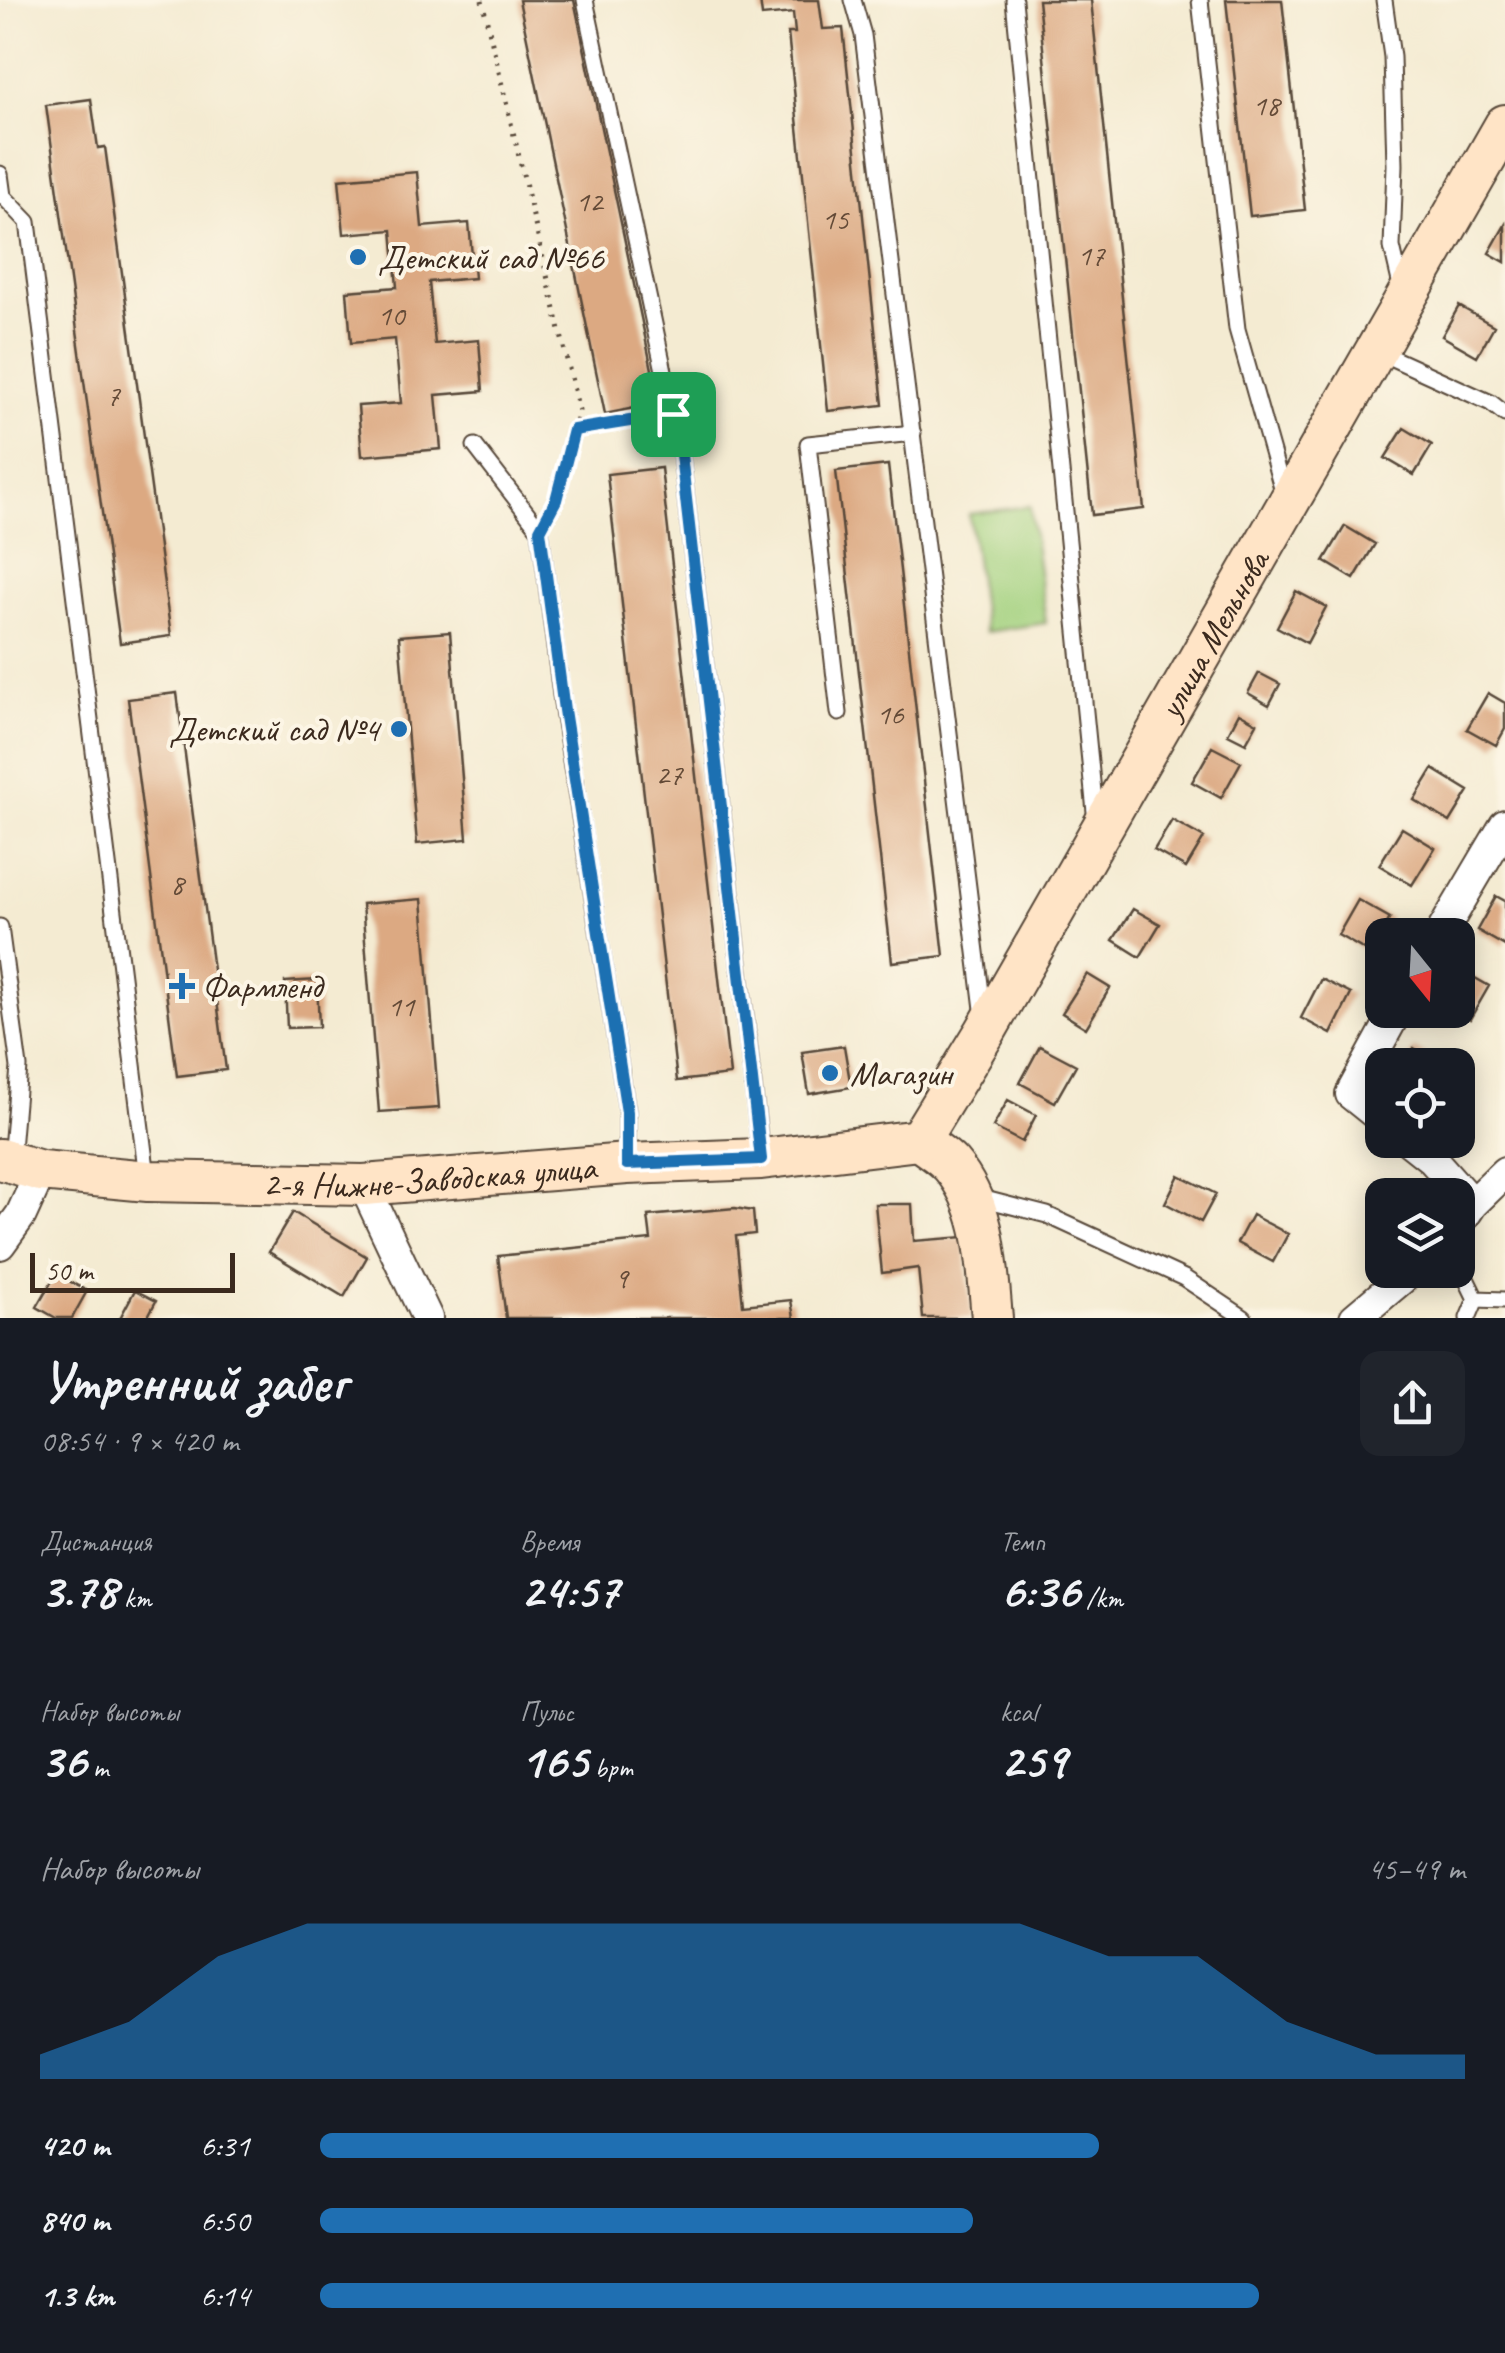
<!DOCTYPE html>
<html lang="ru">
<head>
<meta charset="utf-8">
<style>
	:root { --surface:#171b24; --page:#20242c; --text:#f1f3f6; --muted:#9ea1a6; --accent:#1f6fb2 }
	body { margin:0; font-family:Caveat,sans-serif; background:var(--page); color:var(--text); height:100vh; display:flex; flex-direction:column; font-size:38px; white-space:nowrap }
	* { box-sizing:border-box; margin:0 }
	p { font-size:32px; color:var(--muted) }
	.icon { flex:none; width:55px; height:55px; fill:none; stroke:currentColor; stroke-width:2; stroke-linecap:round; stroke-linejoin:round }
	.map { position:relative; height:1318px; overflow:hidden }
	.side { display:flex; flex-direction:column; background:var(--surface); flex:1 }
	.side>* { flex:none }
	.needle { width:65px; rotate:162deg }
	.fabs { position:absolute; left:1365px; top:918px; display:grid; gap:20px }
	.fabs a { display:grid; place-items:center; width:110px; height:110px; border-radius:20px; background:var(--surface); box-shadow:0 5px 25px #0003; font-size:50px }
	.scale { position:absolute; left:30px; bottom:25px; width:205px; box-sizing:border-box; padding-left:10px; border:5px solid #3b2a1e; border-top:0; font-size:28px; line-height:35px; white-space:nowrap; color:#3b2a1e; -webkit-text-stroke:8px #fcf5e5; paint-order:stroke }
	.pin { position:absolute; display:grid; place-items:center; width:85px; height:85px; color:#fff; margin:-42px; border-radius:20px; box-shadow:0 5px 15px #0006 }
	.round { display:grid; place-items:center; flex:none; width:105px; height:105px; border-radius:20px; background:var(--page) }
	.head { display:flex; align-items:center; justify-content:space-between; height:170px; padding:0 40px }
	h1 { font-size:55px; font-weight:600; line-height:75px }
	.figures { display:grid; grid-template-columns:repeat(3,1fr); gap:15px; height:170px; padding:10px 40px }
	.figures div { display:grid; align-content:center }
	.figures b { font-size:50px; font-weight:600 }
	.figures small { font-size:28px; font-weight:400 }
	.figures p { font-size:28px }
	.chart { height:280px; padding:20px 40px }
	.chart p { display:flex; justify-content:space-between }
	.chart svg { width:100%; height:180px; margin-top:10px; fill:var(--accent); opacity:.7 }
	ul { padding:0 40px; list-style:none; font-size:32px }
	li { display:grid; grid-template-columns:160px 120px 1fr; align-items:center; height:75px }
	li i { height:25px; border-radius:12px; background:var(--accent) }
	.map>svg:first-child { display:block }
</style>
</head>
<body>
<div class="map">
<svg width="1505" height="1318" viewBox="0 0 1505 1318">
	<rect width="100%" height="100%" fill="#fcf5e5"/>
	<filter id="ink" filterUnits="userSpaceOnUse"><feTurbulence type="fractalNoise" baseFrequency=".01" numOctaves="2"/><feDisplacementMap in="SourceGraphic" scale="20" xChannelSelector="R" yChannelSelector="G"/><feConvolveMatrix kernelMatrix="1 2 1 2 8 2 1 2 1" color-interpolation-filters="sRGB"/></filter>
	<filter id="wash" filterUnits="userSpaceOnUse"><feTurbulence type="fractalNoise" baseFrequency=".0048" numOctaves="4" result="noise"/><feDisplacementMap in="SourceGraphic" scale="40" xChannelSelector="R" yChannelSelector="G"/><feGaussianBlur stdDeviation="2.25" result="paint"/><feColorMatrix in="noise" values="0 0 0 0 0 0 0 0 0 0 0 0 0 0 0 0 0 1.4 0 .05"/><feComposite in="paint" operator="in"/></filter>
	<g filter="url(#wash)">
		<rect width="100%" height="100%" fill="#f4ebd2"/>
		<path fill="#a3d17f" stroke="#6f7e4e" stroke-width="2.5" d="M 1030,506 L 1046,623 L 985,632 L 969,514 Z"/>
		<g id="blocks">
			<path fill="#dca982" d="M 519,0 L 574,0 L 659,403 L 605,414 Z
				M 760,0 L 819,0 L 823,29 L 843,28 L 883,405 L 828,411 L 788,33 L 795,33 L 793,13 L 762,16 Z
				M 1038,0 L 1091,0 L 1144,509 L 1092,515 Z
				M 1226,0 L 1282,0 L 1305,210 L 1250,216 Z
				M 91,99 L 98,148 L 105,147 L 171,636 L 120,643 L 46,105 Z
				M 417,172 L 422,227 L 469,223 L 474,278 L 429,282 L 435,344 L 479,340 L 483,391 L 436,395 L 441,449 L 362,456 L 358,406 L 401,403 L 395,339 L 351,343 L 347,291 L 397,287 L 392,230 L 344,234 L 339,179 Z
				M 1505,225 L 1505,262 L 1489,253 Z
				M 1459,306 L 1494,326 L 1477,356 L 1442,336 Z
				M 1404,428 L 1432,445 L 1414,475 L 1385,458 Z
				M 888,465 L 944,956 L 892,962 L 836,471 Z
				M 661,468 L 730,1075 L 677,1081 L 607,474 Z
				M 1345,526 L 1375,544 L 1354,579 L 1324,561 Z
				M 1296,591 L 1326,607 L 1307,643 L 1277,627 Z
				M 450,632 L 467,839 L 417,844 L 399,636 Z
				M 1259,673 L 1280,684 L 1269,705 L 1248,693 Z
				M 177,693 L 226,1070 L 177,1076 L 128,699 Z
				M 1488,693 L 1505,703 L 1505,729 L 1496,745 L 1467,729 Z
				M 1239,713 L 1257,723 L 1246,743 L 1228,734 Z
				M 1212,747 L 1241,762 L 1221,798 L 1192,782 Z
				M 1433,769 L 1469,791 L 1450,822 L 1414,800 Z
				M 1172,820 L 1204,838 L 1186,868 L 1154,850 Z
				M 1402,828 L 1435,848 L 1412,885 L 1379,865 Z
				M 1496,896 L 1505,901 L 1505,946 L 1477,930 Z
				M 422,899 L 439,1108 L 379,1112 L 362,904 Z
				M 1358,900 L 1390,918 L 1370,953 L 1338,935 Z
				M 1133,909 L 1160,924 L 1140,957 L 1113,940 Z
				M 1461,970 L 1489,986 L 1470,1019 L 1458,1012 L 1458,976 Z
				M 1087,974 L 1110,988 L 1086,1028 L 1062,1013 Z
				M 1321,979 L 1351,994 L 1331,1034 L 1301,1018 Z
				M 317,980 L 319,1027 L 287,1028 L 285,982 Z
				M 844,1046 L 851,1087 L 809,1094 L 802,1052 Z
				M 1040,1046 L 1076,1065 L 1055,1102 L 1020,1083 Z
				M 1414,1048 L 1443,1065 L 1405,1065 Z
				M 1008,1100 L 1036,1115 L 1022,1142 L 993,1127 Z
				M 1179,1175 L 1216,1194 L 1201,1222 L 1165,1203 Z
				M 875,1204 L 912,1204 L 914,1241 L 964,1237 L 972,1318 L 923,1318 L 918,1268 L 882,1273 Z
				M 735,1208 L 753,1211 L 755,1234 L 736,1236 L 743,1305 L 791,1300 L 794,1318 L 506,1318 L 498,1256 L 651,1240 L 648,1216 Z
				M 293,1212 L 367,1257 L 344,1297 L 269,1252 Z
				M 1252,1215 L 1288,1234 L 1273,1262 L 1237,1243 Z
				M 56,1274 L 87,1291 L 72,1318 L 56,1318 L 37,1307 Z
				M 135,1290 L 156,1301 L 147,1318 L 120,1318 Z"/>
		</g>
	</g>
	<g filter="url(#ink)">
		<use href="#blocks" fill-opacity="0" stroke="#574739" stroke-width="2.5"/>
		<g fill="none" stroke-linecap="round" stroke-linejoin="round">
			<defs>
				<path id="service" d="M 585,0 L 680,446 L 761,1155
					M 853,0 L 863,35 L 984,1017
					M 1014,0 L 1096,822
					M 1200,0 L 1237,329 L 1284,495
					M 1384,0 L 1392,57 L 1395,165 L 1392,247 L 1402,290
					M 0,174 L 3,196 L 28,222 L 147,1177
					M 1379,352 L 1491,403 L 1505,414
					M 475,446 L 540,530 L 563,710 L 627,1111 L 627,1163
					M 839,713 L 808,444 L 913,433
					M 0,927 L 19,1067 L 11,1161
					M 977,1197 L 1047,1215 L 1184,1278 L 1244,1318
					M 1458,1262 L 1476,1299 L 1468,1318
					M 1476,1299 L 1505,1300"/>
				<path id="minor" d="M 1440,935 L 1505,825
					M 1382,1119 L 1351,1094 L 1397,1010
					M 1408,1140 L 1432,1159 L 1472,1204
					M 364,1185 L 427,1318
					M 1458,1225 L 1472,1204 L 1505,1172
					M 0,1244 L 21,1215 L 41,1171
					M 1355,1318 L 1412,1270"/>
				<g id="secondary">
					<path id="s1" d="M 919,1140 L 985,1032 L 1505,125"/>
					<path d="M 919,1140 C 929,1148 942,1155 951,1165 C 987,1207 987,1266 992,1318"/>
					<path id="s2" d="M 0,1159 L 41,1171 L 148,1181 L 364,1185 L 627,1164 L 761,1159 L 919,1140"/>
				</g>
			</defs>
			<use href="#service" stroke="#574739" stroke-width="19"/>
			<use href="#minor" stroke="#574739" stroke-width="34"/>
			<use href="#secondary" stroke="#574739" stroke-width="44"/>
			<path stroke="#574739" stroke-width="5" stroke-dasharray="2.5 8" stroke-linecap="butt" d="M 482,0 L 579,411 L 556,500 L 550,511
				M 574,430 L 655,417"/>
			<use href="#service" stroke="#fff" stroke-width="15"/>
			<use href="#minor" stroke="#fff" stroke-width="30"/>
			<use href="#secondary" stroke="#ffe4c6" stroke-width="40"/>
		</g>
	</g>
	<g fill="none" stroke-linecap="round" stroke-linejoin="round" filter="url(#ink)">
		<defs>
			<path id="route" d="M 673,414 L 680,446 L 761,1159 L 627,1164 L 627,1112 L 564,710 L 540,530 L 556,500 L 574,430 Z"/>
		</defs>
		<use href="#route" stroke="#fff" stroke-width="20"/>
		<use href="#route" stroke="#1f6fb2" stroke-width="12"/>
	</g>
	<g fill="#1f6fb2" stroke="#fcf5e5" stroke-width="4">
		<circle cx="358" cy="257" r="10"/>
		<circle cx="399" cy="729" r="10"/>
		<path d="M177 971h10v10h10v10h-10v10h-10v-10h-10v-10h10z"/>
		<circle cx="830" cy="1073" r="10"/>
	</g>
	<g text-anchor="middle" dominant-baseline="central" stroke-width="8" stroke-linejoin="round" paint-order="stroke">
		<g font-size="30" fill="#634a37">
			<text x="1266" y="105">18</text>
			<text x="589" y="201">12</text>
			<text x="835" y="219">15</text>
			<text x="1091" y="255">17</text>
			<text x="391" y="315">10</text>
			<text x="113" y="395">7</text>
			<text x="890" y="714">16</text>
			<text x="669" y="774">27</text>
			<text x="177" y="884">8</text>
			<text x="401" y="1006">11</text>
			<text x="621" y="1278">9</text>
		</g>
		<g font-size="35" fill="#3b2a1e" stroke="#fcf5e5" text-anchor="start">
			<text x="378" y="257">Детский сад №66</text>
			<text x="379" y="729" text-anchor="end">Детский сад №4</text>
			<text x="202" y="986">Фармленд</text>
			<text x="850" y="1073">Магазин</text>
		</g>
		<g font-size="35" fill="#3b2a1e" stroke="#fcf5e5">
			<text stroke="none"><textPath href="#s1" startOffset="585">улица Мельнова</textPath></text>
			<text stroke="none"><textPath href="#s2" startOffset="432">2-я Нижне-Заводская улица</textPath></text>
		</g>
	</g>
</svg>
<div class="fabs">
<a><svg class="needle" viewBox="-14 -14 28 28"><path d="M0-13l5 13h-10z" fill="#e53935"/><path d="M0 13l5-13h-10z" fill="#9ea1a6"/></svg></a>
<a><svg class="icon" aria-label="locate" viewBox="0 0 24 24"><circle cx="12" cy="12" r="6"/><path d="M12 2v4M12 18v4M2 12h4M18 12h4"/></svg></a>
<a><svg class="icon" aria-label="layers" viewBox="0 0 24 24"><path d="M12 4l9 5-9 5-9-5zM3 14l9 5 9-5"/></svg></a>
</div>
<div class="scale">50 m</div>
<div class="pin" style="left:673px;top:414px;background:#1e9e55"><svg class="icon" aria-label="arrive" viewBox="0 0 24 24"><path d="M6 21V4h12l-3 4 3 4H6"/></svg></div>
</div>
<section class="side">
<div class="head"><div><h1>Утренний забег</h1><p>08:54 · 9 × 420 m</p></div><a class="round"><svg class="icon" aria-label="share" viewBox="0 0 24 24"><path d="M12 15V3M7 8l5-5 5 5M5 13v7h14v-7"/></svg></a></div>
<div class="figures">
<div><p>Дистанция</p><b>3.78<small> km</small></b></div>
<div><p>Время</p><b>24:57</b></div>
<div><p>Темп</p><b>6:36<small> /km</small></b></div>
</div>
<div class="figures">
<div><p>Набор высоты</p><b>36<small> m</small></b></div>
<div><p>Пульс</p><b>165<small> bpm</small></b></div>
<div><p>kcal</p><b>259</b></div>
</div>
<div class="chart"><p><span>Набор высоты</span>45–49 m</p>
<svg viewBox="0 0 160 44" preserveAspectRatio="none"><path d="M0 44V38L10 30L20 14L30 6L40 6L50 6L60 6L70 6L80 6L90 6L100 6L110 6L120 14L130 14L140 30L150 38L160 38V44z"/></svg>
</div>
<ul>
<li><b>420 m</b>6:31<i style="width:68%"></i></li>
<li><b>840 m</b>6:50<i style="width:57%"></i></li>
<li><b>1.3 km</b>6:14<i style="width:82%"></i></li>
</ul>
</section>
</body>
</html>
